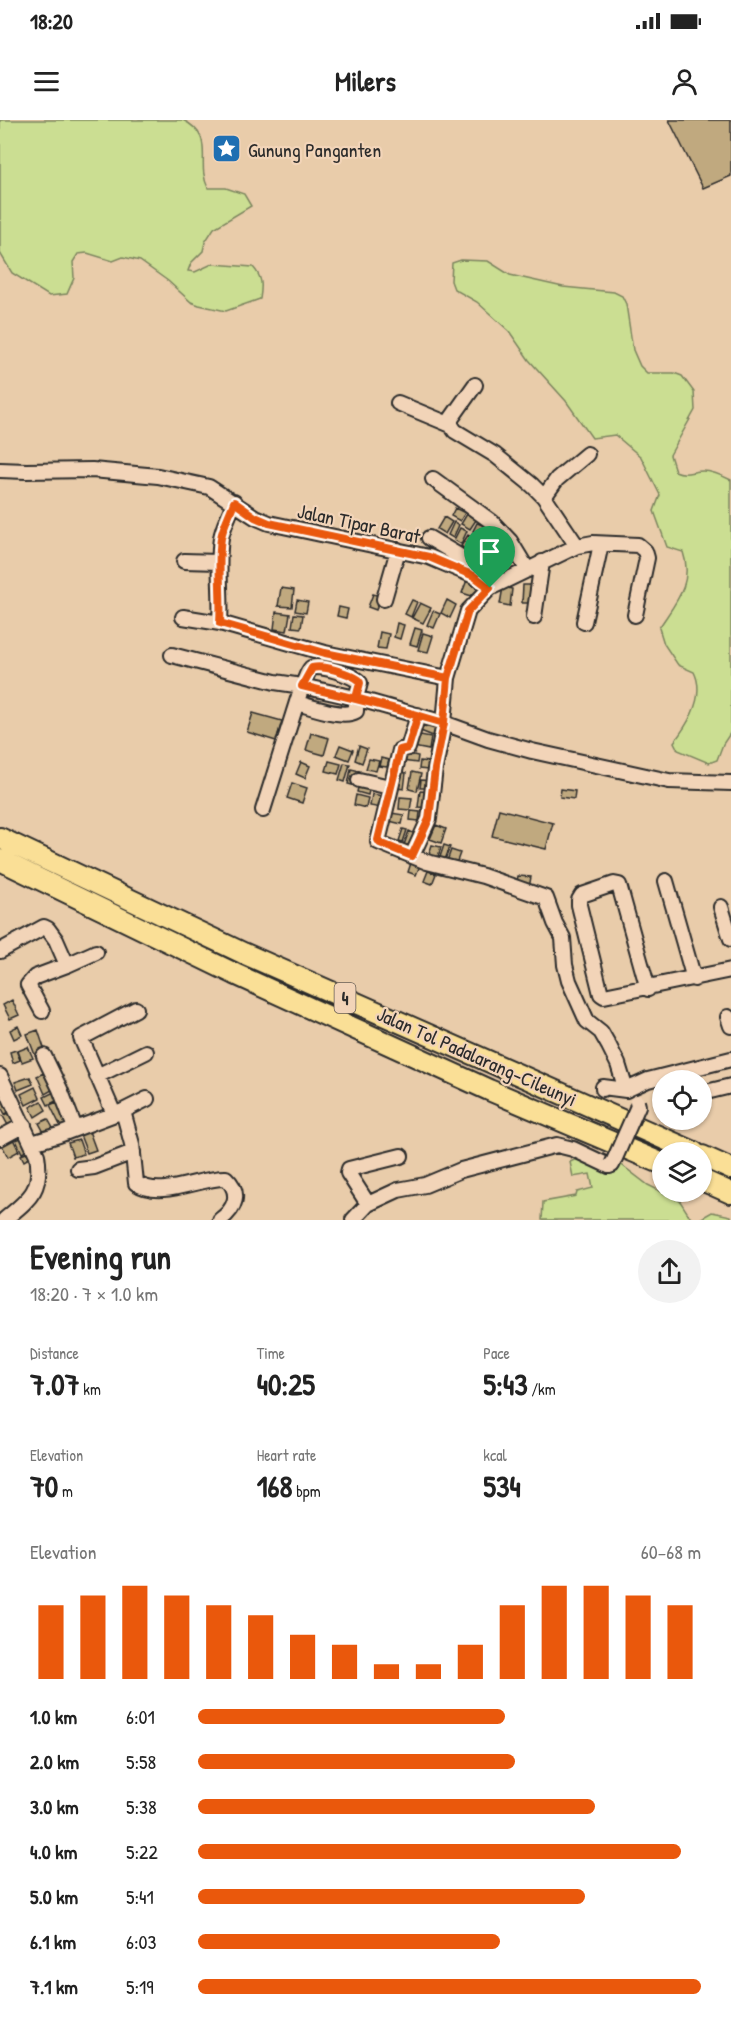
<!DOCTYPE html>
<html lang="en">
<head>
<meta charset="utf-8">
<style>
	:root { --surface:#fff; --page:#f2f2f2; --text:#222; --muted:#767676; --accent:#ea580c }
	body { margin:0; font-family:"Patrick Hand",sans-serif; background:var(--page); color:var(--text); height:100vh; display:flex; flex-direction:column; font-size:22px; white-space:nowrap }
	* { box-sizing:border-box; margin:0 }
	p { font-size:20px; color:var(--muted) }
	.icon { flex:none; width:33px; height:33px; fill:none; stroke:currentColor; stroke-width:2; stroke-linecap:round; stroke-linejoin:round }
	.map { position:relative; height:1100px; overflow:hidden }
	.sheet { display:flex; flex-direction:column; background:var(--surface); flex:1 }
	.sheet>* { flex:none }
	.controls { position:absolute; left:652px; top:950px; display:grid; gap:12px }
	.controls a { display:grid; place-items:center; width:60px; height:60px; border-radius:50%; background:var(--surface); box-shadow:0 2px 4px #0004; font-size:30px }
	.pin { position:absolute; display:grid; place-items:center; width:51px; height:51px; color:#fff; margin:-62px -26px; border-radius:50% 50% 50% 0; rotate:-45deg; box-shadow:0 0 6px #0007 }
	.pin .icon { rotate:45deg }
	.round { display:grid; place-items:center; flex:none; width:63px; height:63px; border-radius:32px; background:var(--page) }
	.headline { display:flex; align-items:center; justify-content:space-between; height:102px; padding:0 30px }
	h1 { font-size:33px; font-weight:800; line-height:45px }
	.figures { display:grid; grid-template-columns:repeat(3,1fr); gap:9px; height:102px; padding:6px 30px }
	.figures div { display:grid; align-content:center }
	.figures b { font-size:30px; font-weight:800 }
	.figures small { font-size:16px; font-weight:400 }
	.figures p { font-size:16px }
	.chart { height:168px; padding:12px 30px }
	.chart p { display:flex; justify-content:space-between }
	.chart svg { width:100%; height:108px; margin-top:6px; stroke:var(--accent); stroke-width:6 }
	ul { padding:0 30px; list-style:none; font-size:20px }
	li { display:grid; grid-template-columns:96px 72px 1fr; align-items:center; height:45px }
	li i { height:15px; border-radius:8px; background:var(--accent) }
	.status { display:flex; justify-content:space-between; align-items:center; height:42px; padding:0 30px; background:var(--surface); direction:ltr }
	.status svg { height:16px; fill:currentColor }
	header { display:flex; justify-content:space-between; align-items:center; height:78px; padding:0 30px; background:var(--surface); font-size:27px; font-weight:800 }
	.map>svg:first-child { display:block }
</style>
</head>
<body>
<div class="status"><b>18:20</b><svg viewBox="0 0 49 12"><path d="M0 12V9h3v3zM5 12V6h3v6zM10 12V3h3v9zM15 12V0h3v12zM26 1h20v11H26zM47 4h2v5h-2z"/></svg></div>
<header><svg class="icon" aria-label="menu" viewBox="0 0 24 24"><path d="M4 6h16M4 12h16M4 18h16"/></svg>Milers<svg class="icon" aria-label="person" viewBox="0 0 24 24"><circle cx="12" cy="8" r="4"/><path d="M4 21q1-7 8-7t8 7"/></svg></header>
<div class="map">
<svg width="731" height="1100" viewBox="0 0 731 1100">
	<rect width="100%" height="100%" fill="#e9ccaa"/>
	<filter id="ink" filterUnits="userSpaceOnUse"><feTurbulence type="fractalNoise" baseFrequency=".0167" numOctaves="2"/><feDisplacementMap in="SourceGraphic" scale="12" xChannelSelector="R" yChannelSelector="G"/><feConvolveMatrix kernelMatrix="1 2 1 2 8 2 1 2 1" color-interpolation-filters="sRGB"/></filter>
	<g filter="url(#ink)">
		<path fill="#cbde92" stroke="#7b845e" stroke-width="1.5" d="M 0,0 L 183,0 C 217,17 195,42 208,68 L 226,68 L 244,74 L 251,86 L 214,108 L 205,122 L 203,131 L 191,143 L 188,151 L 195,152 L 212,144 L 253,147 C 263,158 262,166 260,179 L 226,191 L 199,185 L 191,182 L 168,161 L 140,141 L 123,137 L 113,141 L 87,133 L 78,134 L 73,142 L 74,158 L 67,174 L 49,176 L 12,153 L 0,133 Z
			M 461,140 L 488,141 L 510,155 L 563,167 L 614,172 L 622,176 L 626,184 L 633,230 L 640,246 L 647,253 L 674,253 L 682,256 L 694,272 L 695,290 L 670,335 L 675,351 C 687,356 691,351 703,351 C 712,351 723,356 731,360 L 731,612 L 723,624 L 717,640 L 709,643 L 678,630 L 674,622 C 689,603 706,576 694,552 L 678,545 L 664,524 L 659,508 C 675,483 694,464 683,432 L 667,427 L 654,391 L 660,375 L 641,337 L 615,315 L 592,318 L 566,281 L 529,240 L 509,211 L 477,182 L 454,169 L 451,161 L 452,143 Z
			M 581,1037 L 619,1043 L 648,1065 L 680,1081 L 692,1100 L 542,1100 L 543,1082 L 576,1076 L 577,1072 L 593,1068 L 590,1054 L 573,1057 L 570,1042 Z
			M 712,1092 L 731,1096 L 731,1100 L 698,1100 Z"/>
		<path fill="#c0a97f" stroke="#2b2b2b" stroke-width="1.5" d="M 669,0 L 731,0 L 731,56 L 703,68 Z
			M 455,388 L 465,393 L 460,401 L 451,396 Z
			M 467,394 L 476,400 L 470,409 L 461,404 Z
			M 444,397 L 452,402 L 445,414 L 437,409 Z
			M 454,402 L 459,405 L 453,418 L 448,415 Z
			M 477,403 L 485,406 L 481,415 L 473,411 Z
			M 460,408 L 467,411 L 461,424 L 454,420 Z
			M 486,408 L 494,411 L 490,422 L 482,419 Z
			M 468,415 L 484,426 L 476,437 L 461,426 Z
			M 485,429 L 494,433 L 490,442 L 482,438 Z
			M 467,460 L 479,464 L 475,477 L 462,473 Z
			M 523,465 L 532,465 L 531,483 L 522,483 Z
			M 503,467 L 512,469 L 510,486 L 500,484 Z
			M 281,468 L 294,470 L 292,487 L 278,486 Z
			M 373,474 L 380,476 L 376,490 L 368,487 Z
			M 297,480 L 308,482 L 306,493 L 295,491 Z
			M 412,480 L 417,482 L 411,497 L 405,494 Z
			M 447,480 L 456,485 L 450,498 L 441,493 Z
			M 420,483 L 431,488 L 423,503 L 412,498 Z
			M 339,487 L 348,489 L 346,498 L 337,496 Z
			M 433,491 L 440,494 L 434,508 L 427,505 Z
			M 276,492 L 290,494 L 287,511 L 274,509 Z
			M 294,494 L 303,495 L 301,508 L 292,507 Z
			M 397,503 L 404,505 L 400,519 L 394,517 Z
			M 415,508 L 422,510 L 417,526 L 410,524 Z
			M 380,512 L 389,514 L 386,529 L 377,528 Z
			M 423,513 L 433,516 L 428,532 L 418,530 Z
			M 253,593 L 282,601 L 276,621 L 247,612 Z
			M 422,600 L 437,606 L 433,616 L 418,610 Z
			M 311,613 L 329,618 L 324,635 L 306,630 Z
			M 415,614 L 431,617 L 429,630 L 413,627 Z
			M 340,625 L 353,630 L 349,640 L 336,635 Z
			M 359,626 L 367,629 L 362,643 L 355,640 Z
			M 404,633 L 418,636 L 417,643 L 402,641 Z
			M 381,638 L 389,640 L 387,647 L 379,646 Z
			M 369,639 L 379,641 L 376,651 L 366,649 Z
			M 329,641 L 341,644 L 338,654 L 326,651 Z
			M 420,641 L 429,642 L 428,650 L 419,649 Z
			M 301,642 L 310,646 L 305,658 L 296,654 Z
			M 344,643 L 350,644 L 345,662 L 339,660 Z
			M 351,649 L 360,651 L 356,666 L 348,664 Z
			M 399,652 L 406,653 L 404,669 L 397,668 Z
			M 412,652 L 421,654 L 417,671 L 409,669 Z
			M 421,660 L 433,661 L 432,668 L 420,668 Z
			M 292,663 L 307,668 L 302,683 L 287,678 Z
			M 359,663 L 370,666 L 368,675 L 357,672 Z
			M 561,669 L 575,671 L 574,679 L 560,677 Z
			M 420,671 L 432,672 L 430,688 L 418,687 Z
			M 372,674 L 383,676 L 381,688 L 370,686 Z
			M 356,675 L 368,678 L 366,688 L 354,685 Z
			M 400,677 L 412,678 L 410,690 L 399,689 Z
			M 499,689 L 553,703 L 546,729 L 492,716 Z
			M 411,691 L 420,692 L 419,701 L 410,700 Z
			M 391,693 L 404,695 L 402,704 L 389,701 Z
			M 436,705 L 446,709 L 441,723 L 430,719 Z
			M 403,709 L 407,710 L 403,722 L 399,721 Z
			M 409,711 L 415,714 L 410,728 L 404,725 Z
			M 432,725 L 441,727 L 437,740 L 428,737 Z
			M 444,725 L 450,727 L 444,742 L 439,740 Z
			M 451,730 L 460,733 L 456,744 L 447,741 Z
			M 412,740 L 421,743 L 416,755 L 408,752 Z
			M 428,751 L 436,754 L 432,764 L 424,761 Z
			M 518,756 L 531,757 L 529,768 L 516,766 Z
			M 12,880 L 19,895 L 10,899 L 3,885 Z
			M 18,906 L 22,915 L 14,919 L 10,910 Z
			M 38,910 L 45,931 L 35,935 L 27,914 Z
			M 28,927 L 33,938 L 22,942 L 18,931 Z
			M 16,930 L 20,940 L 13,943 L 10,932 Z
			M 44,953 L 52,970 L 45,974 L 37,956 Z
			M 30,957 L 33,964 L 18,970 L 15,962 Z
			M 35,967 L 40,978 L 26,985 L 21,974 Z
			M 0,971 L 14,990 L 5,994 L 0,985 Z
			M 56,971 L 60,979 L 48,985 L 44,977 Z
			M 41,981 L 46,990 L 35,997 L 30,987 Z
			M 57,982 L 68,1007 L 62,1009 L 50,985 Z
			M 13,991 L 20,1004 L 10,1009 L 3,996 Z
			M 48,999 L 54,1010 L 45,1014 L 39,1003 Z
			M 89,1011 L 96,1030 L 87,1033 L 80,1015 Z
			M 11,1015 L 19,1031 L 8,1037 L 0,1021 Z
			M 26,1016 L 28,1030 L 22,1033 L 16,1020 Z
			M 79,1020 L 84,1034 L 73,1037 L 68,1023 Z
			M 29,1032 L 31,1037 L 24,1041 L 21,1035 Z"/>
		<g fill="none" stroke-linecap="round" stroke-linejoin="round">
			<defs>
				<path id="minor" d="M 475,265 L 451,299 L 451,305 L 455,311 L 495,335 L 532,365 L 544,377
					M 398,283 L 451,305
					M 0,350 L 26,351 L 92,350 L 158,356 L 209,367 L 255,397 L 269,403 L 429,437 L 474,456 L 490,468
					M 433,359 L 492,402 L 510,421 L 527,449
					M 429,418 L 502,461
					M 577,426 L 544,377 L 557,359 L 587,334
					M 184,441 L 219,442
					M 384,479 L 398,430
					M 635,495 L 647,438 L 645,431 L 638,425 L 593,423 L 577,426 L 490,468 L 468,491 L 448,558 L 444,603 L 488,619 L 532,631 L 669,661 L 731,663
					M 183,497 L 220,503 L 325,533 L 448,558
					M 534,497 L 542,442
					M 584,502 L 601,424
					M 220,503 C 222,475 217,446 221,418 C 223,406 230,394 234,382
					M 172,535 L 275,562 L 302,566 L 356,578 L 444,603 L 435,649 L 429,699 L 412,736
					M 418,595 L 408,628 L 400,630 L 378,722 L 427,742 L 483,756 L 546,778 L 555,803 L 563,818 L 565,845 L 569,861 L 587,901 L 601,912 L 609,926 L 618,944 L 626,970 L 603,967 L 603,969
					M 359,660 L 390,667
					M 263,690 L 302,566 C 305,561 307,552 311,548 C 318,543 356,556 360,563 L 356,578 L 356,591 C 343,599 312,587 297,583
					M 666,761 L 694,859
					M 721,787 L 731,819
					M 0,831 L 44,807 L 48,809 L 56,820 L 67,845 L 35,857 L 28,865 L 42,891
					M 67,845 L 96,832
					M 648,869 L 619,765 L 614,764 L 582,775 L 579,780 L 579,785 L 601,874 L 604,876 L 731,850
					M 728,897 L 731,906
					M 44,936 L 60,969 L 75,1008
					M 0,956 L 37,1035 C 43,1071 29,1079 4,1100
					M 97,956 L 146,932
					M 626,970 L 648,960 L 731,939
					M 702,973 L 731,966
					M 123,991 L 147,979
					M 114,994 L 81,918 L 136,889
					M 0,1018 L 24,1005
					M 32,1023 L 59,1015 L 123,991 L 132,1024 L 136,1063 C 161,1080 200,1057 226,1058 C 242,1073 235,1089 220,1100
					M 78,1049 L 94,1047 L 133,1032
					M 368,1084 L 348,1053 L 349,1049 L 401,1036
					M 353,1100 L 368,1084 L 398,1070 L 425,1065 L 461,1050 L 557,1025 L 573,1029 L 609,1046"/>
				<path id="highway" d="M 0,718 L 243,833 L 694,1032
					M 0,740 L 235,854 L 489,970 L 663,1044
					M 702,1036 L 731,1049
					M 702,1060 L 731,1073"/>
			</defs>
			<use href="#minor" stroke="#2b2b2b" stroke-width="18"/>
			<use href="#highway" stroke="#2b2b2b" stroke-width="24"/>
			<use href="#minor" stroke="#f2d4b8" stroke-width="14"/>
			<use href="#highway" stroke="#fadf96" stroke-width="20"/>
			<defs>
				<path id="minor-bridge" d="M 609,1046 L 612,1045 L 638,986 L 637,982"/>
			</defs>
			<use href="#minor-bridge" stroke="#2b2b2b" stroke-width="18" stroke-linecap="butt"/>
			<use href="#minor-bridge" stroke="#f2d4b8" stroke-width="14"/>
		</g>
	</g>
	<g fill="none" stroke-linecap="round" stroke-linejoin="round" filter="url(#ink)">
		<defs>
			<path id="route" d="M 490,468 L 468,491 L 448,558 L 444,603 C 397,589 350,577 302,566 L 312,548 C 324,545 349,553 359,560 L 360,563 L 356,578 L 418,595 L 408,628 L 400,630 L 378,720 L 380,723 L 412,736 L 429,699 L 435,649 L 444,603 L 448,558 L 325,533 L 220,503 C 222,474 217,446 221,418 C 223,406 230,394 234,382 L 255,397 L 269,403 L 429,437 L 474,456 L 490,468"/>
		</defs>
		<use href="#route" stroke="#fff" stroke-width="12"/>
		<use href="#route" stroke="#ea580c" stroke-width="8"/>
	</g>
	<defs>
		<symbol id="sight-square" viewBox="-11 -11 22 22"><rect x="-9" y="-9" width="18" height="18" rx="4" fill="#1f6fb2" stroke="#f2d4b8"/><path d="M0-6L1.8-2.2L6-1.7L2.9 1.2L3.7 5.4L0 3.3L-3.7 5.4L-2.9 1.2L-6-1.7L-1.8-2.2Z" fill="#fff"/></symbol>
	</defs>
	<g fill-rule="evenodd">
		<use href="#sight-square" x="210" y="12" width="33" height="33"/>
	</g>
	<g text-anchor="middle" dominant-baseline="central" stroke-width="4.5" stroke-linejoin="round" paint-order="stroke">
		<rect fill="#f2d4b8" stroke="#675e55" stroke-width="1.5" x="334.5" y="863" width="21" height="30" rx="4.5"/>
		<g font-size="18" font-weight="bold" fill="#2b2b2b">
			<text x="345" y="878">4</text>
		</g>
		<g font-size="20" fill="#2b2b2b" stroke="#f2d4b8" text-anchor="start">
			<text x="248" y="29">Gunung Panganten</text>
		</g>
		<g font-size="20" fill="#2b2b2b" stroke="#f2d4b8">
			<text transform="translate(359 403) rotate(12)">Jalan Tipar Barat</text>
			<text transform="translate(477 936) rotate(24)">Jalan Tol Padalarang–Cileunyi</text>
		</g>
	</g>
</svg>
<div class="controls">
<a><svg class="icon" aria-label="locate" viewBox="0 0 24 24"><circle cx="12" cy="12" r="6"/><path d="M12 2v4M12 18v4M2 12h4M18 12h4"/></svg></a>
<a><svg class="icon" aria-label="layers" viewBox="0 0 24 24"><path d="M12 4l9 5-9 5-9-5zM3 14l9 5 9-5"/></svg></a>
</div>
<div class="pin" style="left:490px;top:468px;background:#1e9e55"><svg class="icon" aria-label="arrive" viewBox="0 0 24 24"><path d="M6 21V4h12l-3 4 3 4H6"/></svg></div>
</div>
<section class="sheet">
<div class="headline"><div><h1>Evening run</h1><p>18:20 · 7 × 1.0 km</p></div><a class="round"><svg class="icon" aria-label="share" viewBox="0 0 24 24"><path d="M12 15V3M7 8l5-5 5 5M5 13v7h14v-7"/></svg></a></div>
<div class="figures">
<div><p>Distance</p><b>7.07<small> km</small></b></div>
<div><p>Time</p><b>40:25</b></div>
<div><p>Pace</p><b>5:43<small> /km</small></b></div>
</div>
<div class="figures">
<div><p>Elevation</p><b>70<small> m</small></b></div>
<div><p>Heart rate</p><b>168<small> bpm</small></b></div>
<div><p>kcal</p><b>534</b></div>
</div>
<div class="chart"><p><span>Elevation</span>60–68 m</p>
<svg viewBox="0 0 160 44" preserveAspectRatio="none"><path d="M5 44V14M15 44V10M25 44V6M35 44V10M45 44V14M55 44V18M65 44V26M75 44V30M85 44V38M95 44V38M105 44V30M115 44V14M125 44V6M135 44V6M145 44V10M155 44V14"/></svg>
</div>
<ul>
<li><b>1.0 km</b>6:01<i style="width:61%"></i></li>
<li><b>2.0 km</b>5:58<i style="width:63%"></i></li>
<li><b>3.0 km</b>5:38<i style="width:79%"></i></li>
<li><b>4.0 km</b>5:22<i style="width:96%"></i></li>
<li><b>5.0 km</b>5:41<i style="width:77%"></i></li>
<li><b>6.1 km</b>6:03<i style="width:60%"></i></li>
<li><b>7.1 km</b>5:19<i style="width:100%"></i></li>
</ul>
</section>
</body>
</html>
